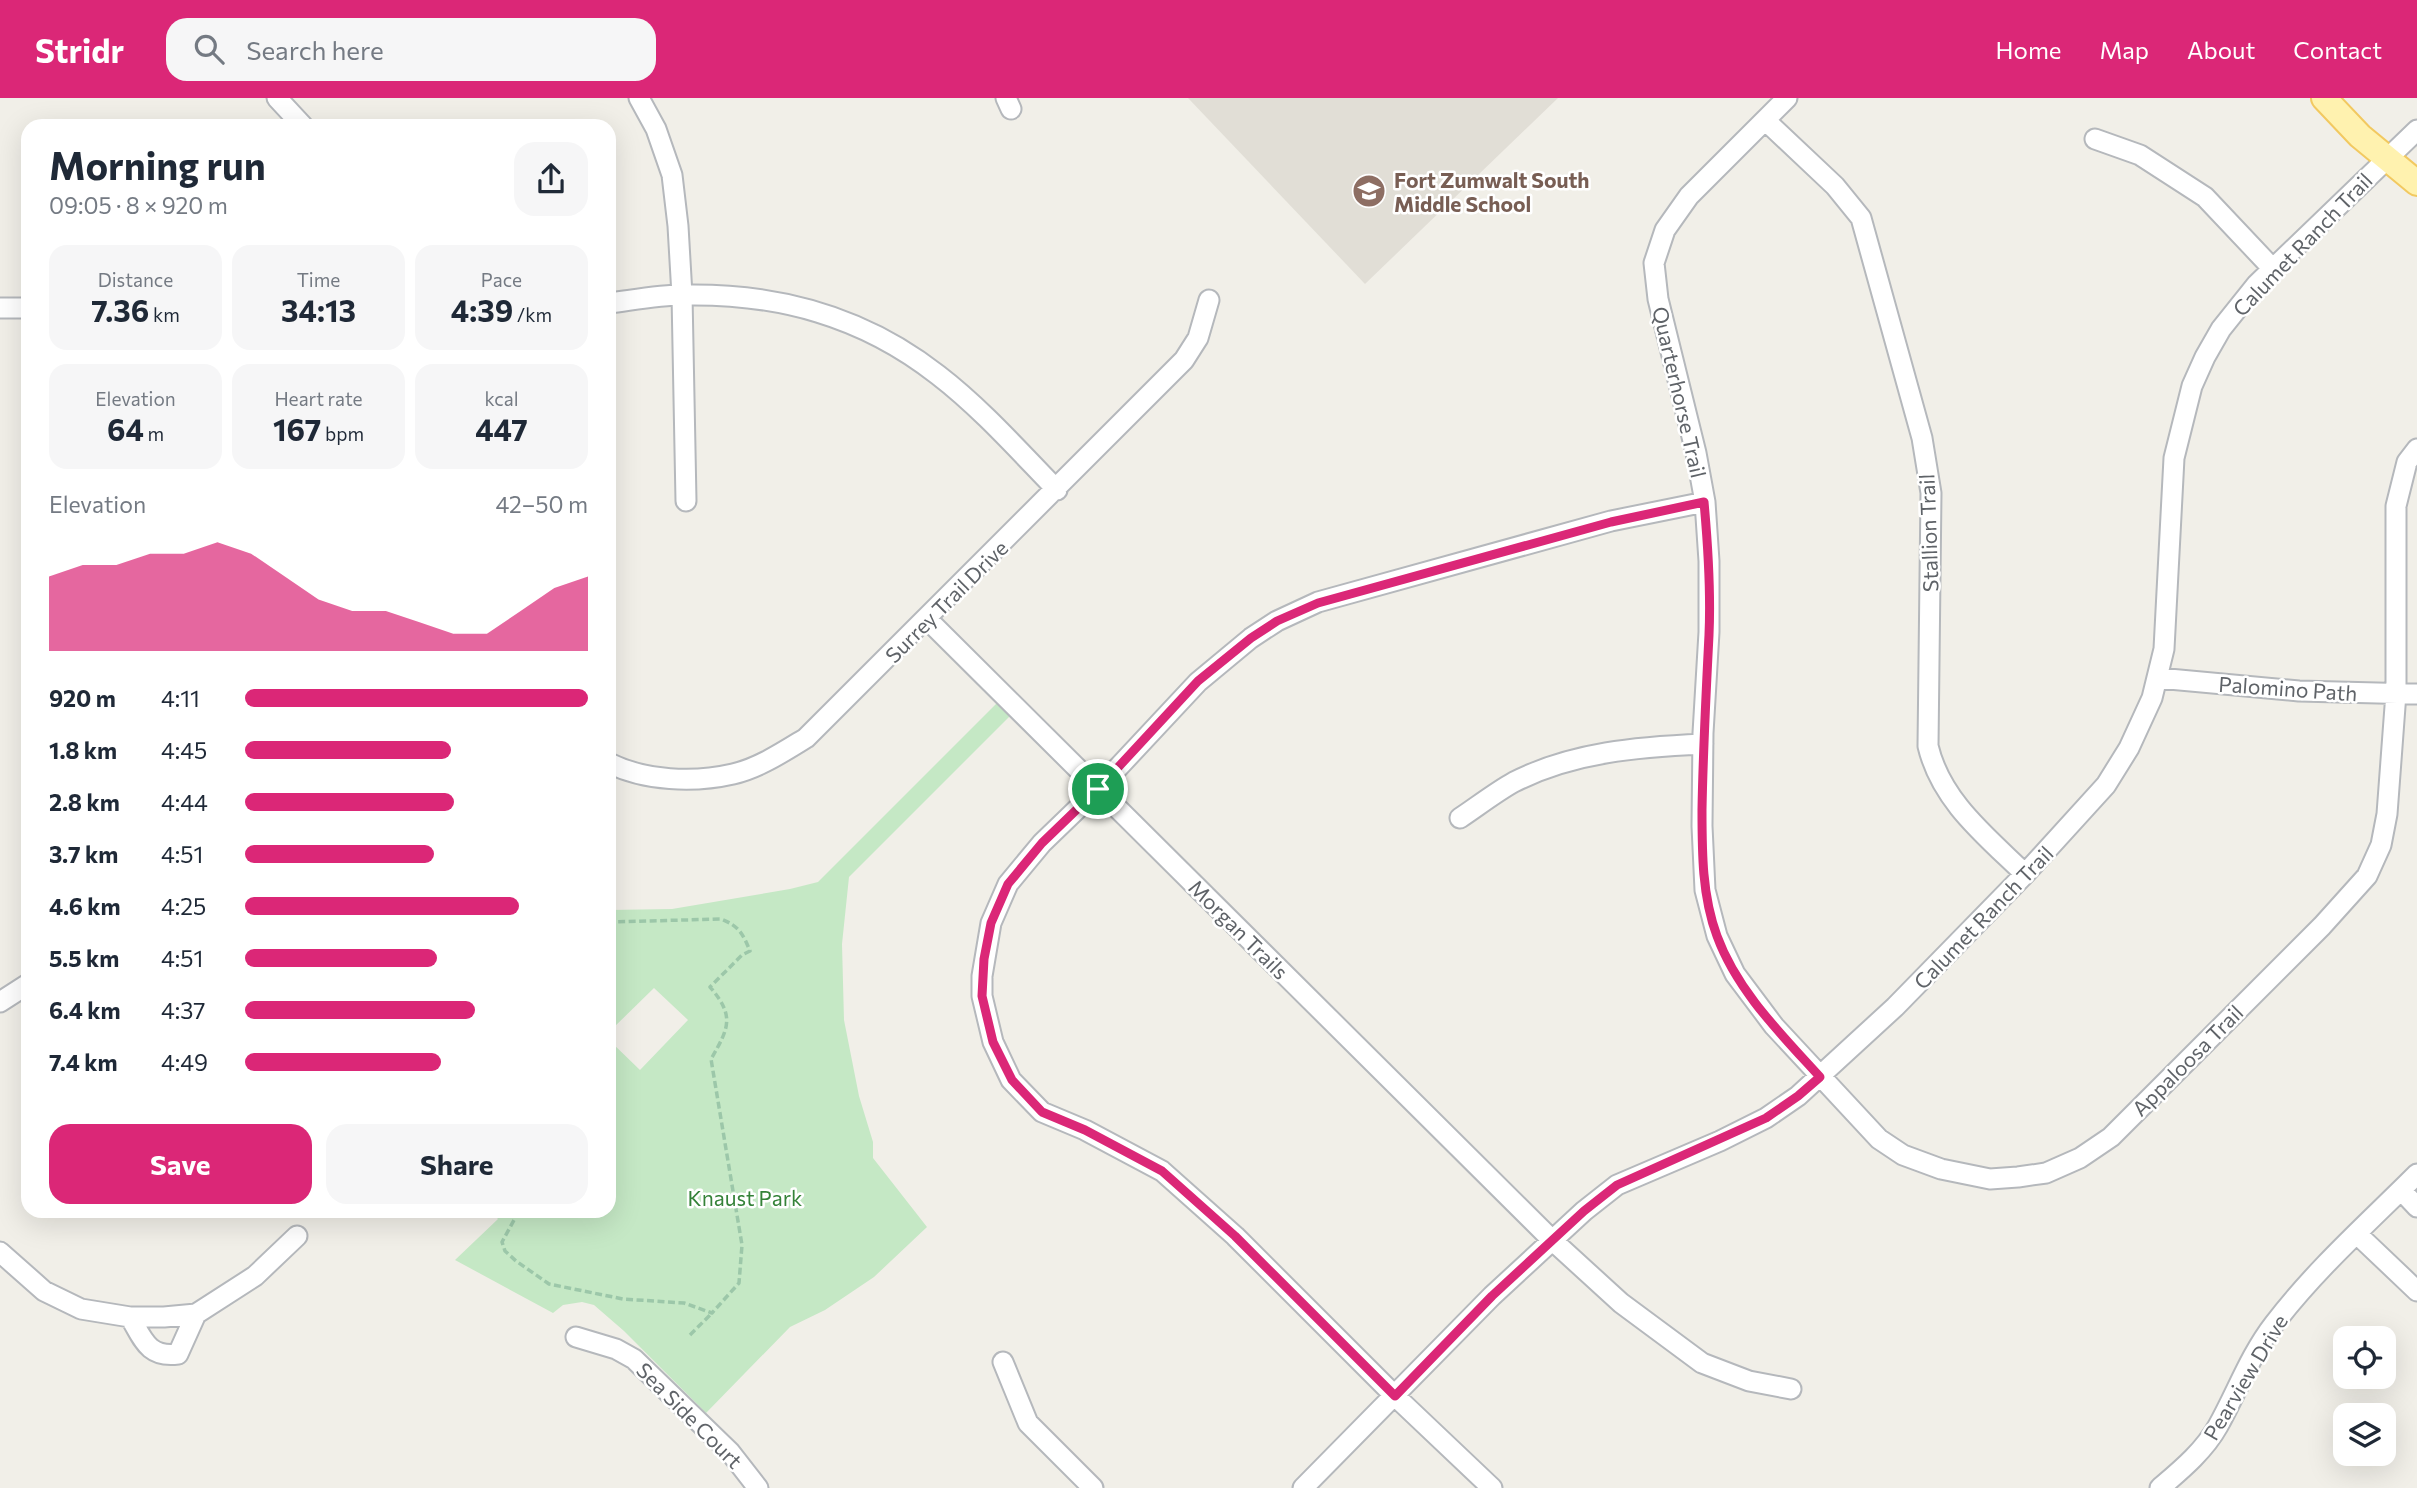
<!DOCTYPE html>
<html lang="en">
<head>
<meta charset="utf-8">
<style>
	:root { --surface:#fff; --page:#f6f6f7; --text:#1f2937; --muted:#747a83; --accent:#db2777 }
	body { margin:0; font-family:Commissioner,sans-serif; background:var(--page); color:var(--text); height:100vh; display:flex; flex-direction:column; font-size:26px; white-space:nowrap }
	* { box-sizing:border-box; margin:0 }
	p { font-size:23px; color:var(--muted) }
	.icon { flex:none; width:38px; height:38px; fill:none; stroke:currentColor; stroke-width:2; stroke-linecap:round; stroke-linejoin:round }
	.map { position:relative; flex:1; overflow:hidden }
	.details { position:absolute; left:21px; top:21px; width:595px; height:1099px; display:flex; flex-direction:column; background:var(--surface); border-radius:21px; box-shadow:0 7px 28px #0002 }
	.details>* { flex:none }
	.controls { position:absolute; left:2333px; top:1228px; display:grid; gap:14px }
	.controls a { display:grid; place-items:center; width:63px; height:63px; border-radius:14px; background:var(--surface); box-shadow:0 7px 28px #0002; font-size:35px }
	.pin { position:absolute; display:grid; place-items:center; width:60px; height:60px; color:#fff; margin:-30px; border:4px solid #fff; border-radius:50%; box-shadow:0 2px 7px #0007 }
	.round { display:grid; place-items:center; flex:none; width:74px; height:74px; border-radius:21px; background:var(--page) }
	.summary { display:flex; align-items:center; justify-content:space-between; height:119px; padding:0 28px }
	h1 { font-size:38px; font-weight:700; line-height:52px }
	.figures { display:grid; grid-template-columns:repeat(3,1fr); gap:10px; height:119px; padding:7px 28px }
	.figures div { display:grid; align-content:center; border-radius:18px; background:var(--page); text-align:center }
	.figures b { font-size:30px; font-weight:700 }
	.figures small { font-size:19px; font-weight:400 }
	.figures p { font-size:19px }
	.chart { height:196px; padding:14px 28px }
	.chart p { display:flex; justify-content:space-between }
	.chart svg { width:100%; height:126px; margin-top:7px; fill:var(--accent); opacity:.7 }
	.primary-button { display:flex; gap:14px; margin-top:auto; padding:14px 28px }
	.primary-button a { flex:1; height:80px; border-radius:21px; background:var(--accent); color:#fff; font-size:28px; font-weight:700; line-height:80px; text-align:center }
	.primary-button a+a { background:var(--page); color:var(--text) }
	ul { padding:0 28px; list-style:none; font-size:23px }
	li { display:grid; grid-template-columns:112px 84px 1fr; align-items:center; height:52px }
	li i { height:18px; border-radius:9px; background:var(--accent) }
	header { display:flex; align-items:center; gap:42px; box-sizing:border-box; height:98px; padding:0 35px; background:var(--accent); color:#fff }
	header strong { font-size:33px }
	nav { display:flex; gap:38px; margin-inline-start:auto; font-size:24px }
	.search { width:490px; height:63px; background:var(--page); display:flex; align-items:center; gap:18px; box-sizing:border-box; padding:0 24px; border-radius:21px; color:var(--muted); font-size:26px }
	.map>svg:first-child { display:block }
</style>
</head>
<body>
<header>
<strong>Stridr</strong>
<div class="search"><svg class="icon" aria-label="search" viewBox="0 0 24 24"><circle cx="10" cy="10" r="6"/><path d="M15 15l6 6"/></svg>Search here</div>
<nav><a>Home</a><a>Map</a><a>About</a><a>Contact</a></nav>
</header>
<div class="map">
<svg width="2417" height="1390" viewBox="0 0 2417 1390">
	<rect width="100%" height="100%" fill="#f1efe8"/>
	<path fill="#e1ded6" d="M 1188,0 L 1558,0 L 1365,186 Z"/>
	<path fill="#c5e8c5" d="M 1004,598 L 1017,611 L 849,779 L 842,846 L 844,922 L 859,998 L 873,1044 L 873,1060 L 927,1129 L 874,1179 L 825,1212 L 790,1229 L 706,1315 L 624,1233 L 594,1207 L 582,1204 L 563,1207 L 553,1215 L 455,1162 L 498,1121 L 491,1113 L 609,1113 L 609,942 L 640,972 L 688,922 L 654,890 L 609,934 L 609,812 L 672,811 L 790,791 L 818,784 Z"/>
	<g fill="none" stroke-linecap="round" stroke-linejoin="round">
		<defs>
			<path id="minor" d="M 277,0 L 303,28
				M 639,0 L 656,31 L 672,77 L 678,128 L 682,197 L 686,403
				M 1006,0 L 1011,11
				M 1787,0 L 1689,98 L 1665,132 L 1654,165 L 1658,201 L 1696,355 L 1705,404 L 1709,463 L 1709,534 L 1703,635 L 1702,728 L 1705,792 L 1717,838 L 1735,876 L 1774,928 L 1879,1041 L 1903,1057 L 1941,1071 L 1990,1081 L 2018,1079 L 2046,1075 L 2080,1060 L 2111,1039 L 2322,828 L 2367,778 L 2381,747 L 2387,716 L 2396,595 L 2396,408 L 2407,364 L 2417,351
				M 1765,22 L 1835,88 L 1861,120 L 1922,340 L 1931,395 L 1928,648 C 1941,703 1986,738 2025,776
				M 2095,41 L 2140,57 L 2205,99 L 2273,171
				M 609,205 C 633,202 659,197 683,197 C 778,195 863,218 938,277 C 981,310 1019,353 1057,392
				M 0,210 L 28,210
				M 927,521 L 1552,1142 L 1621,1205 L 1702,1265 L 1749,1283 L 1791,1291
				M 2158,580 L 2299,593 L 2417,596
				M 609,665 C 645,683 694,685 733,676 C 759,670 783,654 806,640 L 1184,262 L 1198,240 L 1209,202
				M 1460,720 C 1478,708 1496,694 1514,684 C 1573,654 1638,649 1703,646
				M 0,904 L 28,886
				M 2401,1092 L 2417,1109
				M 2357,1136 L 2417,1193
				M 0,1154 L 44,1193 L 81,1211 L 130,1219 L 164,1219 L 196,1216 L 255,1178 L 297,1138
				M 130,1219 C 143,1241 148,1260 178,1256 L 196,1216
				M 576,1239 L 616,1251 L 634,1261 L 730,1354 L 758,1390
				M 1003,1264 L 1028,1325 L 1093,1390
				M 1303,1390 L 1492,1198 L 1584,1113 L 1617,1087 L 1720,1043 L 1766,1020 L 1798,998 L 1895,909 L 2025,776 L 2106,687 L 2129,650 L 2152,600 L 2164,551 L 2174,360 L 2192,288 L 2205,259 L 2221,231 L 2257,186 L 2417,32
				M 1492,1390 L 1395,1298 L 1235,1138 L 1162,1073 L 1085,1032 L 1042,1014 L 1011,982 L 993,944 L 982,898 L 982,878 L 991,825 L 1008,786 L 1042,745 L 1098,691 L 1198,584 L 1251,540 L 1277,523 L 1318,504 L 1611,423 L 1705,404
				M 2160,1390 C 2181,1372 2204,1353 2218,1328 C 2237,1294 2250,1257 2274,1226 C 2316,1171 2369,1124 2417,1076"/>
			<path id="major" d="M 2324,0 L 2360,38 L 2417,85"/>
		</defs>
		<use href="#minor" stroke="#b5b8bc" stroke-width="23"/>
		<use href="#major" stroke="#f2c960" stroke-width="28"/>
		<path stroke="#9cc7a9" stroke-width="3.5" stroke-dasharray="7 3.5" stroke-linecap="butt" d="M 519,1113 L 502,1144 L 505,1153 L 516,1163 L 549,1186 L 623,1201 L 684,1205 L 712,1215 L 739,1185 L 742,1147 L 711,961 C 729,930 735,918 710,889 L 742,857 L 750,853 C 743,836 739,828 721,821 L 609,824
			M 690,1237 L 712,1215"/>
		<use href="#minor" stroke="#fff" stroke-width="19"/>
		<use href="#major" stroke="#fff2af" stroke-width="24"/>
	</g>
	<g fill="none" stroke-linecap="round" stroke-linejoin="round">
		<defs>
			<path id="route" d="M 1704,404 C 1708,448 1711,493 1709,537 C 1706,596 1703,653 1702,712 C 1702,754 1702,798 1717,838 C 1737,893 1782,937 1820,979 L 1798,998 L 1766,1020 L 1617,1087 L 1584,1113 L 1492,1198 L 1395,1298 L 1235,1138 L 1162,1073 L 1085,1032 L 1042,1014 L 1012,982 L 993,944 L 982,898 L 984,861 L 991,825 L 1008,786 L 1042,745 L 1098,691 L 1198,583 L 1251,540 L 1277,523 L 1318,505 L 1611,424 Z"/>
		</defs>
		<use href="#route" stroke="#fff" stroke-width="14"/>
		<use href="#route" stroke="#db2777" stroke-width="9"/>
	</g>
	<defs>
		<symbol id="school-disc" viewBox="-11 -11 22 22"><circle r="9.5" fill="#8d6e63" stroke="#fff"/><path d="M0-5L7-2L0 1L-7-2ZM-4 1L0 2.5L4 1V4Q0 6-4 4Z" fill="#fff"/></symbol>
	</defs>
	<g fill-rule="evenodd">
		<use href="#school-disc" x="1350" y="74" width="38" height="38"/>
	</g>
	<g text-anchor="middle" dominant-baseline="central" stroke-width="5" stroke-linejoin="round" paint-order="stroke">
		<g font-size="21" font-weight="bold" fill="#785e54" stroke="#fff" text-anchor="start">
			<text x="1394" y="81">Fort Zumwalt South<tspan x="1394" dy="24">Middle School</tspan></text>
		</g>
		<g font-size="21" fill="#5f6368" stroke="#fff">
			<text transform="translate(2302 146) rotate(-46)">Calumet Ranch Trail</text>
			<text transform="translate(1680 294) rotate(77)">Quarterhorse Trail</text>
			<text transform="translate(1928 435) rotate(-92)">Stallion Trail</text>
			<text transform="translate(946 503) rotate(-45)">Surrey Trail Drive</text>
			<text transform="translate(2288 590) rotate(4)">Palomino Path</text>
			<text transform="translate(1983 819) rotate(-46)">Calumet Ranch Trail</text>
			<text transform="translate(1239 831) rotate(45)">Morgan Trails</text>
			<text transform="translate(2187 962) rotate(-45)">Appaloosa Trail</text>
			<text transform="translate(2245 1279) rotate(-59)">Pearview Drive</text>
			<text transform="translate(690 1317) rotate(45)">Sea Side Court</text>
		</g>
		<g font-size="21" fill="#348238" stroke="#fff">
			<text x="745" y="1099">Knaust Park</text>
		</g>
	</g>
</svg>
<div class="controls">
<a><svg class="icon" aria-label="locate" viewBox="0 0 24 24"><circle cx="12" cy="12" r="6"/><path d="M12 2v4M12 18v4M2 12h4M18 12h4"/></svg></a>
<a><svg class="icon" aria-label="layers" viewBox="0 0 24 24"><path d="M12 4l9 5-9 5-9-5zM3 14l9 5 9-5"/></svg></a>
</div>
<div class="pin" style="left:1098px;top:691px;background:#1e9e55"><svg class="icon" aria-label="arrive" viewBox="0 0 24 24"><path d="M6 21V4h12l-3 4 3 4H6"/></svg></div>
<section class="details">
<div class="summary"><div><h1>Morning run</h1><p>09:05 · 8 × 920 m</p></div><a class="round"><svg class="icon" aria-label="share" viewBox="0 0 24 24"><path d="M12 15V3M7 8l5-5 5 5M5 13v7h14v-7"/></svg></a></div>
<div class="figures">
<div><p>Distance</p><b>7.36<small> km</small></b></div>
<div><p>Time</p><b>34:13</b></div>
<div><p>Pace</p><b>4:39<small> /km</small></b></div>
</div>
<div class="figures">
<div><p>Elevation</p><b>64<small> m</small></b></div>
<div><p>Heart rate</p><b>167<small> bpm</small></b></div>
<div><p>kcal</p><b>447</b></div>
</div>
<div class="chart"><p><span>Elevation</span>42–50 m</p>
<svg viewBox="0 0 160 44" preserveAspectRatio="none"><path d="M0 44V18L10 14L20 14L30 10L40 10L50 6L60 10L70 18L80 26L90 30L100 30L110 34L120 38L130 38L140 30L150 22L160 18V44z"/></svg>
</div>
<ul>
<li><b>920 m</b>4:11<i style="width:100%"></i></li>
<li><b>1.8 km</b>4:45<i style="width:60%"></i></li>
<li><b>2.8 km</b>4:44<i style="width:61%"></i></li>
<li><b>3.7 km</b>4:51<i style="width:55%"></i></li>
<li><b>4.6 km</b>4:25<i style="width:80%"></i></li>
<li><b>5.5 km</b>4:51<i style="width:56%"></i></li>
<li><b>6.4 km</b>4:37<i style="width:67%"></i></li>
<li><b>7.4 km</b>4:49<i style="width:57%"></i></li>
</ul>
<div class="primary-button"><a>Save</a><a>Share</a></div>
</section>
</div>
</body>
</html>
